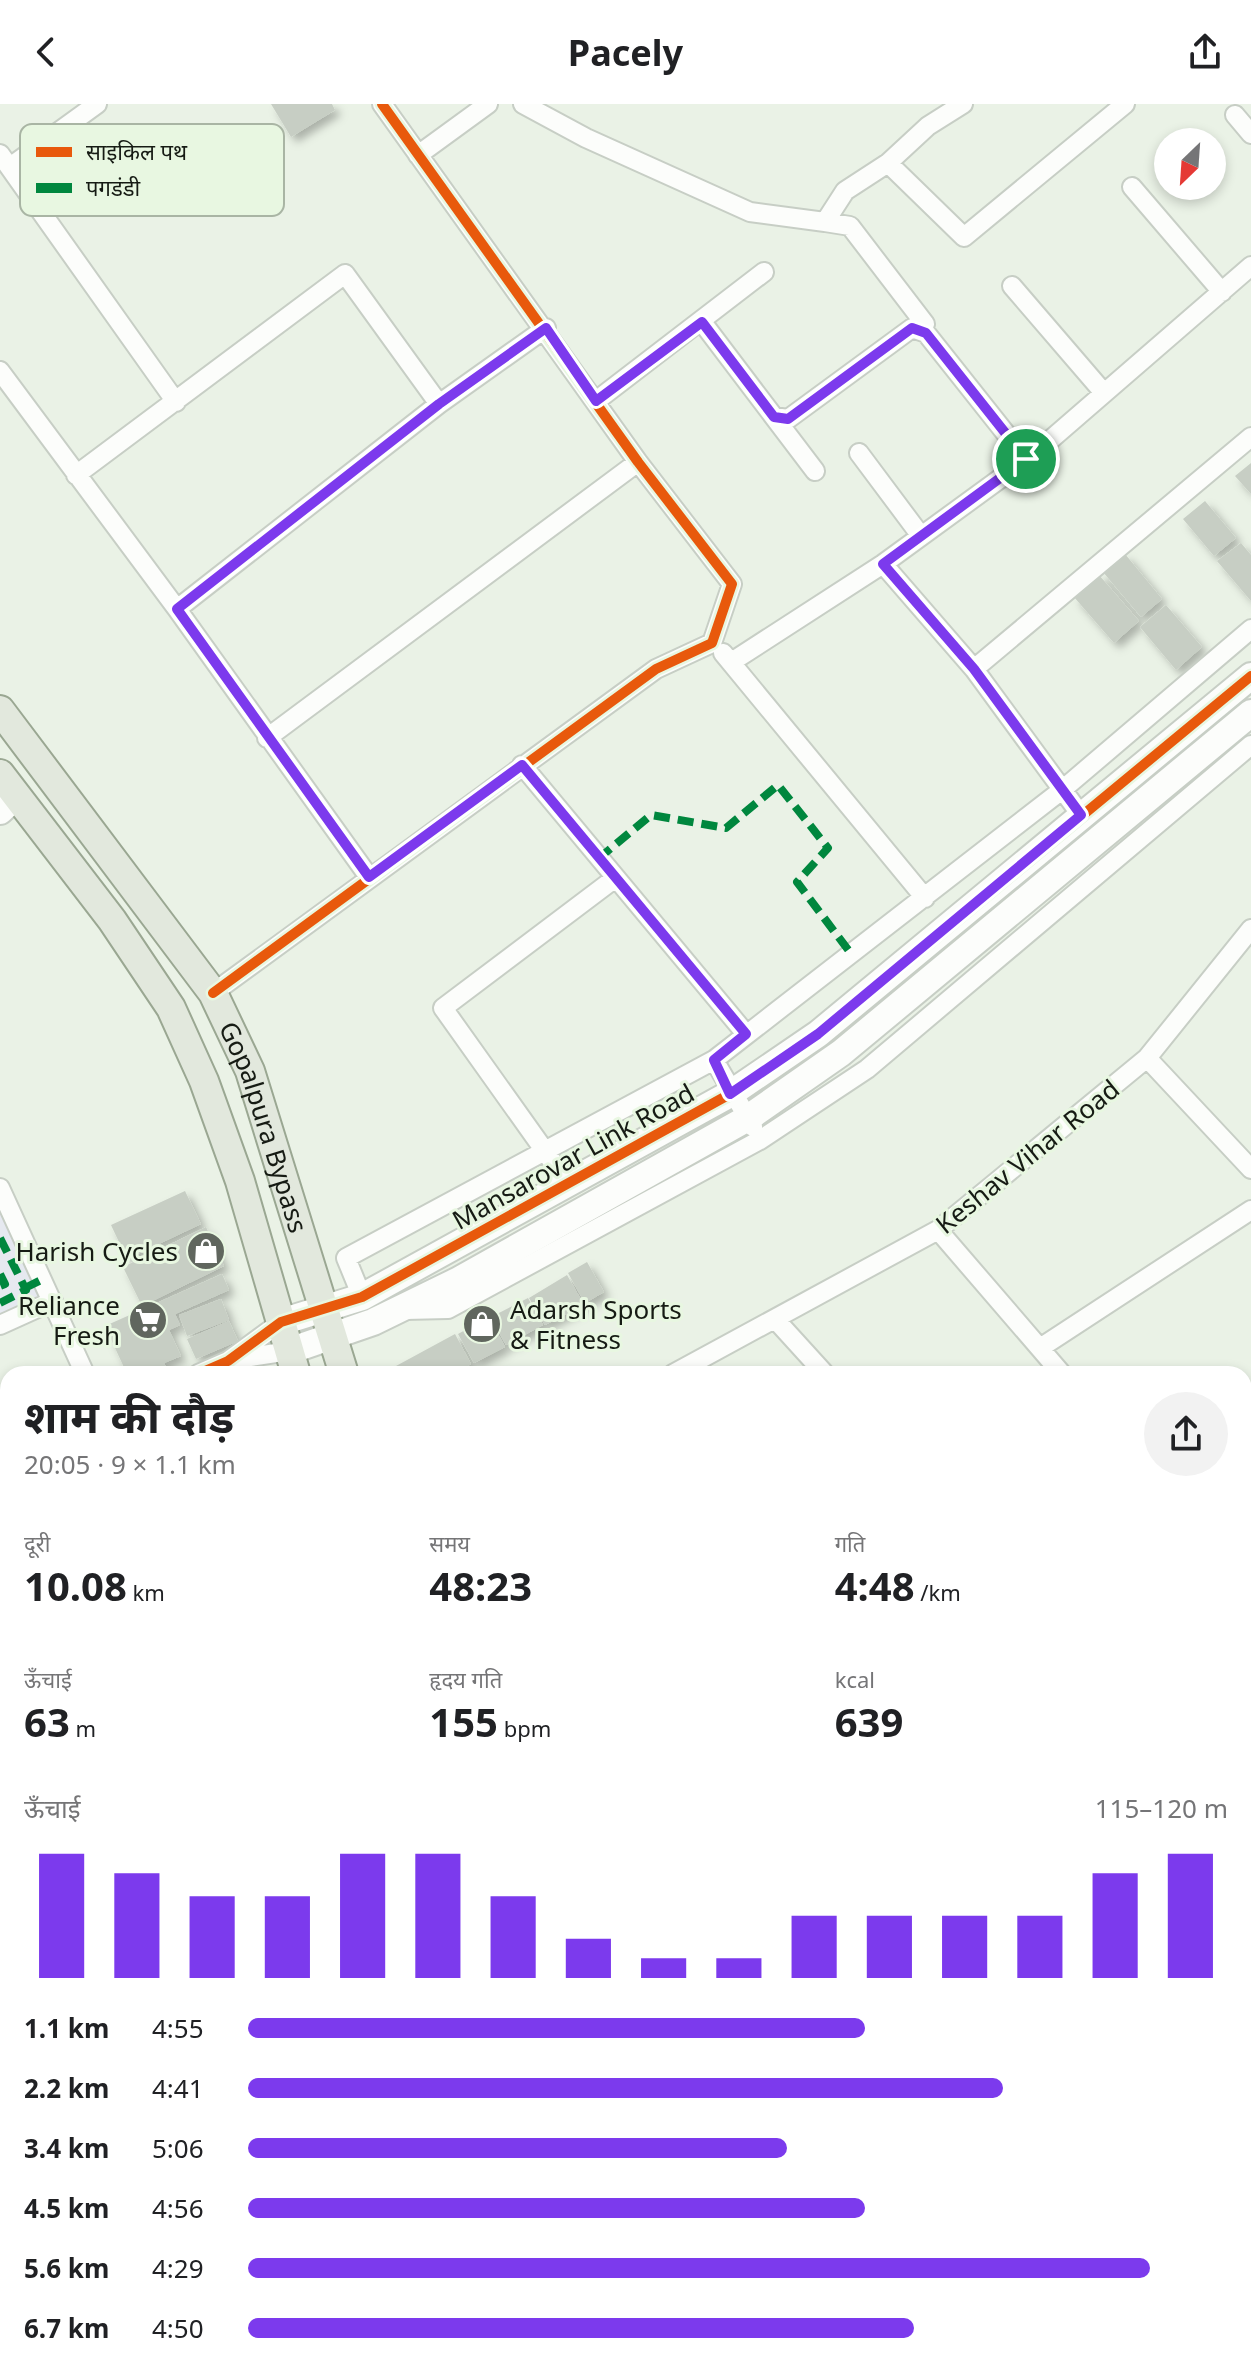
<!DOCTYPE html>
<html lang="hi">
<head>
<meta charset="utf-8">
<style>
	:root { --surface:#fff; --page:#f2f2f2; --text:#202124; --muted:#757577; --accent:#7c3aed }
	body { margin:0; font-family:"Noto Sans","Noto Sans Devanagari",sans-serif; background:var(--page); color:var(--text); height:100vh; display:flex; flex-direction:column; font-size:30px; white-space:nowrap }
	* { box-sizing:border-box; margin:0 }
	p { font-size:26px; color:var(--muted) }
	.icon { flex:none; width:44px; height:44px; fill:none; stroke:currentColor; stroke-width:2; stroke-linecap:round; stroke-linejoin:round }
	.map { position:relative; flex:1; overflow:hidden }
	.sheet { position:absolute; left:0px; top:1262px; width:1252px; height:1008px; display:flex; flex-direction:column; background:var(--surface); border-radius:24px 24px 0 0; box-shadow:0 4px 12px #0003 }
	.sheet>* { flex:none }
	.needle { width:52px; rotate:205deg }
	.buttons { position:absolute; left:1154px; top:24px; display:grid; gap:16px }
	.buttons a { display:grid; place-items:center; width:72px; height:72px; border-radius:50%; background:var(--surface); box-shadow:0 4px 12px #0003; font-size:40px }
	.pin { position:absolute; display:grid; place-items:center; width:68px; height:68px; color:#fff; margin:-34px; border:4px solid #fff; border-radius:50%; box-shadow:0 2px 8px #0007 }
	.round { display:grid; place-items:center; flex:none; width:84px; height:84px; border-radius:42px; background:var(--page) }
	.summary { display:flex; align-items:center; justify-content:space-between; height:136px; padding:0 24px }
	h1 { font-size:44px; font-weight:700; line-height:60px }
	.metrics { display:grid; grid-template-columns:repeat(3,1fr); gap:12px; height:136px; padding:8px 24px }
	.metrics div { display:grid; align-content:center }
	.metrics b { font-size:40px; font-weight:700 }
	.metrics small { font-size:22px; font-weight:400 }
	.metrics p { font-size:22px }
	.chart { height:224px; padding:16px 24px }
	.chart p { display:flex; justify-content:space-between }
	.chart svg { width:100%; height:144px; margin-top:8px; stroke:var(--accent); stroke-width:6 }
	ul { padding:0 24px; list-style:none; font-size:26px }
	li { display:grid; grid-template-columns:128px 96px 1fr; align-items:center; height:60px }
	li i { height:20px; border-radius:10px; background:var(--accent) }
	header { display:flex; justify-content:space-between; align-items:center; height:104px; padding:0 24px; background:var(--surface); font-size:36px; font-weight:700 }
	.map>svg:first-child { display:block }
</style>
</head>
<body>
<header><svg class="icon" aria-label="back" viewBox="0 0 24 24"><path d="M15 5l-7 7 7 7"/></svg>Pacely<svg class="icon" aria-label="share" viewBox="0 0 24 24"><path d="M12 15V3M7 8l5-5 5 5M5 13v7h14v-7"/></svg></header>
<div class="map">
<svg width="1251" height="2270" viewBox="0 0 1251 2270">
	<defs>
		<filter id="shadow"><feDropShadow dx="5.5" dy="5.5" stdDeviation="4" flood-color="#0004"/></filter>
	</defs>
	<rect width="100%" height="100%" fill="#eaf2e6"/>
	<path fill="#e6e9f0" d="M 0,1109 L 41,1193 L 0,1212 Z"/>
	<path fill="#c7cec4" filter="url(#shadow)" d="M 271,0 L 332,0 L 335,6 L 291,33 Z
		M 1251,359 L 1251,390 L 1235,372 Z
		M 1205,397 L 1236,434 L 1214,452 L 1183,415 Z
		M 1241,439 L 1251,451 L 1251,497 L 1217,457 Z
		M 1125,450 L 1162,495 L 1141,513 L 1103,468 Z
		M 1099,471 L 1139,517 L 1114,539 L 1074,493 Z
		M 1166,501 L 1202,543 L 1176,566 L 1140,523 Z
		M 185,1087 L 201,1120 L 127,1155 L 111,1121 Z
		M 206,1123 L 224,1162 L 142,1202 L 123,1163 Z
		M 587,1158 L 604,1188 L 585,1199 L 568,1169 Z
		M 222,1170 L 229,1186 L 175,1210 L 180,1221 L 169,1226 L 181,1252 L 164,1259 L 167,1265 L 158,1269 L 155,1265 L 143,1270 L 127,1270 L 105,1222 Z
		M 567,1171 L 584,1201 L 545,1221 L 529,1194 Z
		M 528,1194 L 543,1221 L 506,1241 L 491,1213 Z
		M 221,1195 L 229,1216 L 187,1232 L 179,1211 Z
		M 489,1213 L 505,1243 L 474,1259 L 458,1230 Z
		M 229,1217 L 238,1237 L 196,1255 L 187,1235 Z
		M 455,1230 L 471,1260 L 453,1270 L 394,1270 L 396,1262 Z"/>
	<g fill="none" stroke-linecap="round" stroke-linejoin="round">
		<defs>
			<path id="street" d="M 523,0 L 586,34 L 750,108 L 825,118 L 845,87 L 888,59 L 928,22 L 963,0
				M 1235,11 L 1251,30
				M 0,50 L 176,298
				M 418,51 L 488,0
				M 888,59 L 964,133 L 1125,0
				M 10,63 L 97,0
				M 1132,83 L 1222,188
				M 825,118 L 850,122 L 925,220
				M 1012,182 L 1104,289
				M 702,218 L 774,313 L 788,315 L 912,224 L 926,229 L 1026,355
				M 0,267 L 177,505 L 369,773
				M 596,297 L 764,168
				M 774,313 L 815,367
				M 859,349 L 921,432
				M 76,371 L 345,170 L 439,300
				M 883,460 L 974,565 L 1081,711
				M 177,505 L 439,300 L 546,224
				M 723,549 L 925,794
				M 733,557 L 883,460 L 1034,350 L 1251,162
				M 974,565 L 1251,333
				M 267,634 L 638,358
				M 522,661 L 746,930
				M 213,889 L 656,565 L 712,539 L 732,480 L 638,358 L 382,0
				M 1147,954 L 1251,1065
				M 714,956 L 753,1023
				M 569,1081 L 443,904 L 614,775
				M 0,1084 L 85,1270
				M 938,1126 L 1062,1270
				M 362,1193 L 346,1154 L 714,956 L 1062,686 L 1251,525
				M 405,1206 L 448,1205 L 760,1036 L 867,965 L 1251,641
				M 775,1215 L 825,1270
				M 0,1221 L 53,1197
				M 1040,1244 L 1251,1106
				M 231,1256 L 289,1247
				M 198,1270 L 228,1257 L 281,1218
				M 673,1270 L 938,1126 L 1147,954 L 1251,825
				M 1244,1316 L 1251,1312
				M 0,1360 L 8,1356
				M 1244,1469 L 1251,1475
				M 0,1515 L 8,1535
				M 0,1574 L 8,1571
				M 1244,1606 L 1251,1598
				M 0,1706 L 8,1703
				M 1244,1801 L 1251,1793
				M 0,1833 L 8,1830
				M 1244,1969 L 1251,1961
				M 0,1994 L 8,1991
				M 349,2262 L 352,2270
				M 778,2262 L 780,2270
				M 1015,2262 L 1018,2270
				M 37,2270 L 46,2262
				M 212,2270 L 227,2262
				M 889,2270 L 919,2262
				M 1173,2270 L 1181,2262"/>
			<path id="secondary" d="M 0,707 L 16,692
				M 281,1218 L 362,1193 L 730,990 L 818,930 L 1251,572
				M 289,1247 L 373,1218 L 457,1177 L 748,1014 L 841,949 L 1251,609
				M 0,2124 L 8,2117"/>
			<g id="primary">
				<path id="s1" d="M 0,606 L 213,889 L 250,967 L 344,1270"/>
				<path d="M 0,670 L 112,816 L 171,904 L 204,977 L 240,1077 L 296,1270"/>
				<path d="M 576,2262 L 578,2270"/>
				<path d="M 622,2262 L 624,2270"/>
			</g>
		</defs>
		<use href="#street" stroke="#c7cec5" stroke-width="22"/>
		<use href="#secondary" stroke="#c7cec5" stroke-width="30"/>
		<use href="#primary" stroke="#9aa792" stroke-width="32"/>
		<use href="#street" stroke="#fcfdfb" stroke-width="18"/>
		<use href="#secondary" stroke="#fcfdfb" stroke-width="26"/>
		<use href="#primary" stroke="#e2e8dd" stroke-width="28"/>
		<path stroke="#00873e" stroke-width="8" stroke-dasharray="16 8" stroke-linecap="butt" d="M 598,755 L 651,711 L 726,724 L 778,681 L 828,744 L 797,778 L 852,851
			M 0,1134 L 26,1186 L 0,1199
			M 0,1170 L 5,1180 L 0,1182
			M 25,1184 L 43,1175"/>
		<defs>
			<path id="cycleway" d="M 213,889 L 656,565 L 712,539 L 732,480 L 638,358 L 382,0
				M 198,1270 L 228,1257 L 281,1218 L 362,1193 L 730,990 L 818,930 L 1251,572"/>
		</defs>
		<use href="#cycleway" stroke="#e8f7e1" stroke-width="15"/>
		<use href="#cycleway" stroke="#e8590c" stroke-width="10"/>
	</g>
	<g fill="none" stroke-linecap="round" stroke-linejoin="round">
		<defs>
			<path id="route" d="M 702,218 L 774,313 L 788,315 L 912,224 L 926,229 L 1026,355 L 883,460 L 974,565 L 1081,711 L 818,930 L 730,990 L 714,956 L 746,930 L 522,661 L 369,773 L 177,505 L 439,300 L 546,224 L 596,297 Z"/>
		</defs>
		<use href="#route" stroke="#fff" stroke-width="16"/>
		<use href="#route" stroke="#7c3aed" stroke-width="10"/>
	</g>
	<defs>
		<symbol id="shop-disc" viewBox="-11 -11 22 22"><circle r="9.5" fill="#60665e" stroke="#e8f7e1"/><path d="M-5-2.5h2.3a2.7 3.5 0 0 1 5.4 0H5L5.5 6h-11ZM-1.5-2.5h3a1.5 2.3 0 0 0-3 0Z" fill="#fff"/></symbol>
		<symbol id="supermarket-disc" viewBox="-11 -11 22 22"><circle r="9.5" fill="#60665e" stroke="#e8f7e1"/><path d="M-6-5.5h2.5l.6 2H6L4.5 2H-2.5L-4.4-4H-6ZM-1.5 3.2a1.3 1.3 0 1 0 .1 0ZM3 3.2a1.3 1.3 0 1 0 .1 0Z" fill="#fff"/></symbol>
	</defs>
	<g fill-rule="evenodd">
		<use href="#shop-disc" x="184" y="1125" width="44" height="44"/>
		<use href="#supermarket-disc" x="126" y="1194" width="44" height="44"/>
		<use href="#shop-disc" x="460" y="1198" width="44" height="44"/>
	</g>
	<g text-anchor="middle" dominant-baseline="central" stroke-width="6" stroke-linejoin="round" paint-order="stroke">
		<g font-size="26" fill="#161b14" stroke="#e8f7e1">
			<text stroke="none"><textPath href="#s1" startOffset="498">Gopalpura Bypass</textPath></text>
			<text transform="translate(573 1052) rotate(-29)">Mansarovar Link Road</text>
			<text transform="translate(1027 1052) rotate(-39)">Keshav Vihar Road</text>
		</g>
		<g font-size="26" fill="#161b14" stroke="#e8f7e1" text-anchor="end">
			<text x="178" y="1147">Harish Cycles</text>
			<text x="120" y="1201">Reliance<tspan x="120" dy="30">Fresh</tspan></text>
			<text x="510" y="1205" text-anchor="start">Adarsh Sports<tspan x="510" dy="30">&amp; Fitness</tspan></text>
		</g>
	</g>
	<rect x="20" y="20" width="264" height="92" rx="12" fill="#e8f7e1" stroke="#a9b5a4" stroke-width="2"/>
	<rect x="36" y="43" width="36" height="10" fill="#e8590c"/>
	<rect x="36" y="79" width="36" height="10" fill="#00873e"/>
	<g font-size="22" fill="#161b14">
		<text x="86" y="56">साइकिल पथ</text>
		<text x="86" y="92">पगडंडी</text>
	</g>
</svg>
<div class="buttons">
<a><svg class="needle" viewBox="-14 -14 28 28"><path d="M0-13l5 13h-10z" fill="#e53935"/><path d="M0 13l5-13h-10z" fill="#757577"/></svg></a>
</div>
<div class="pin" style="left:1026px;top:355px;background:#1e9e55"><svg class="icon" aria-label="arrive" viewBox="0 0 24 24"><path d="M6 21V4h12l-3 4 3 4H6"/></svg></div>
<section class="sheet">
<div class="summary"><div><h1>शाम की दौड़</h1><p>20:05 · 9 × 1.1 km</p></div><a class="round"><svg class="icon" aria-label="share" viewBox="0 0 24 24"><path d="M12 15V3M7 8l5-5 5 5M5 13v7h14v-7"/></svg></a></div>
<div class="metrics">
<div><p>दूरी</p><b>10.08<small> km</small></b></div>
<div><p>समय</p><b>48:23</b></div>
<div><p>गति</p><b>4:48<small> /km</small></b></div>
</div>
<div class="metrics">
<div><p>ऊँचाई</p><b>63<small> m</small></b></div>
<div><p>हृदय गति</p><b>155<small> bpm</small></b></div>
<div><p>kcal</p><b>639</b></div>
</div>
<div class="chart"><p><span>ऊँचाई</span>115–120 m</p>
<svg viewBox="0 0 160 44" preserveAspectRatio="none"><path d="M5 44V6M15 44V12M25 44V19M35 44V19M45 44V6M55 44V6M65 44V19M75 44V32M85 44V38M95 44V38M105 44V25M115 44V25M125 44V25M135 44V25M145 44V12M155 44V6"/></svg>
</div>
<ul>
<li><b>1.1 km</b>4:55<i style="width:63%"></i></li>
<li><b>2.2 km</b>4:41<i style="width:77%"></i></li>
<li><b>3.4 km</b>5:06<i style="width:55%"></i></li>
<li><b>4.5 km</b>4:56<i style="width:63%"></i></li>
<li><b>5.6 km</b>4:29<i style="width:92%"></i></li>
<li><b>6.7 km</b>4:50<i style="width:68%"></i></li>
</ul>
</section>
</div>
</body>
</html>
